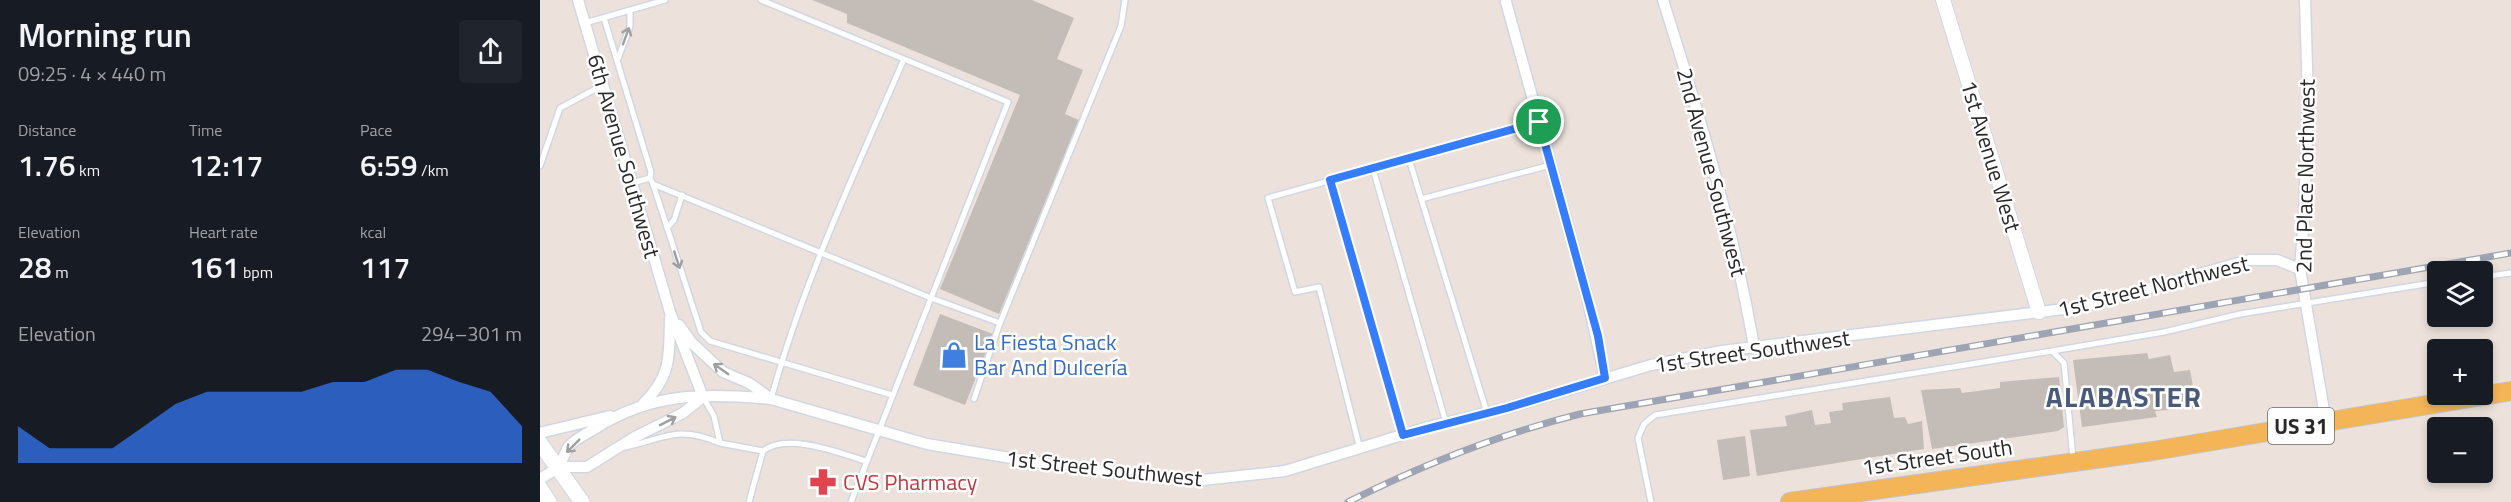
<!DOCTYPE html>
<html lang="en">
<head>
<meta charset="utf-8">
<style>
	:root { --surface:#171b24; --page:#20242c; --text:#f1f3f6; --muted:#9ea1a6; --accent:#367dfe }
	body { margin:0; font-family:"Titillium Web",sans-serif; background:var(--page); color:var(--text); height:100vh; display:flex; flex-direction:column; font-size:22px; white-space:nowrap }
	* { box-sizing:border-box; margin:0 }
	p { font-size:20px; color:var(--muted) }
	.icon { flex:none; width:33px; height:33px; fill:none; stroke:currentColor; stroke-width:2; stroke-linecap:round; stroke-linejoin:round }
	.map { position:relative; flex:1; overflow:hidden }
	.sheet { display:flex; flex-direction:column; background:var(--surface); width:540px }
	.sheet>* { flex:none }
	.tools { position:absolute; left:1887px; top:261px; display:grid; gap:12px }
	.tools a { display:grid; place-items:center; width:66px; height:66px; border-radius:6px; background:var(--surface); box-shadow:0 3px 9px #0003; font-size:30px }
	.pin { position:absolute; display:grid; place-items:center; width:51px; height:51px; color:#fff; margin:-26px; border:3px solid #fff; border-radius:50%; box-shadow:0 2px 6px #0007 }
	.round { display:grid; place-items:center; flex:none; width:63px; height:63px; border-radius:6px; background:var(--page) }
	.overview { display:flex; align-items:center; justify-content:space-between; height:102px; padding:0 18px }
	h1 { font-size:33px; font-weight:600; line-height:45px }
	.stats { display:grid; grid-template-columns:repeat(3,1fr); gap:9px; height:102px; padding:6px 18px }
	.stats div { display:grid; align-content:center }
	.stats b { font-size:30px; font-weight:600 }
	.stats small { font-size:16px; font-weight:400 }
	.stats p { font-size:16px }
	.chart { height:168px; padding:12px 18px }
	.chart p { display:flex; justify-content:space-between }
	.chart svg { width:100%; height:108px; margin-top:6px; fill:var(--accent); opacity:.7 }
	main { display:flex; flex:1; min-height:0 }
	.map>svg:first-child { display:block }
</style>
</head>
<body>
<main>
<section class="sheet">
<div class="overview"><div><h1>Morning run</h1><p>09:25 · 4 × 440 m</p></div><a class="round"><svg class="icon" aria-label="share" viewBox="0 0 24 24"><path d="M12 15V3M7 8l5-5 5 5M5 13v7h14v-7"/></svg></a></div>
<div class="stats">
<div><p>Distance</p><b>1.76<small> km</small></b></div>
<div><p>Time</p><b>12:17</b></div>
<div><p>Pace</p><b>6:59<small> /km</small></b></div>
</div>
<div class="stats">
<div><p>Elevation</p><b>28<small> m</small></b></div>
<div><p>Heart rate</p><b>161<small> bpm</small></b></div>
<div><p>kcal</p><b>117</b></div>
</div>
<div class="chart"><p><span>Elevation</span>294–301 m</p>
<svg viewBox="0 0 160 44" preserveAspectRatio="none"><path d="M0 44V29L10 38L20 38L30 38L40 29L50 20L60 15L70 15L80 15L90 15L100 11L110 11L120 6L130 6L140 11L150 15L160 29V44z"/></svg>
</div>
</section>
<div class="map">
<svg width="1971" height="502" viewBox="0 0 1971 502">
	<rect width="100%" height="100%" fill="#ece2db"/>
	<path fill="#c4bcb7" d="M 272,0 L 492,0 L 534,18 L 517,59 L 543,70 L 525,114 L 539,120 L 459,314 L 400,289 L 480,95 L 307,23 L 307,14 Z
		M 400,314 L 453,334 L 425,405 L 373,385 Z
		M 1607,353 L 1609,359 L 1630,355 L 1634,372 L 1650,370 L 1657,408 L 1615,411 L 1617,417 L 1542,427 L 1533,360 Z
		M 1519,377 L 1524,427 L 1518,431 L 1392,449 L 1381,390 L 1420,388 L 1422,393 L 1460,388 L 1460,382 Z
		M 1350,397 L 1354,418 L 1365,417 L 1368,424 L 1382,421 L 1384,449 L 1217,476 L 1210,430 L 1247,426 L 1245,416 L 1272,410 L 1275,425 L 1291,423 L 1289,412 L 1303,410 L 1302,403 Z
		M 1205,436 L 1210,476 L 1183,480 L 1177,440 Z"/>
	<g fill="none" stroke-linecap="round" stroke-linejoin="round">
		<defs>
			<path id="service" d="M 221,0 L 468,102 L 311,502
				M 64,18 L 111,172 L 110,178
				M 45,23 L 125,0
				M 78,59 L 90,26 L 90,10
				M 869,159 L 947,413
				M 0,166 L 20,108 L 63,85
				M 833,169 L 906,423
				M 790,181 L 863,435
				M 92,183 L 110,178 L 113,184 L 391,298 L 460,323 L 581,26 L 585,0
				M 113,184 L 161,332 L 170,341 L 352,395
				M 881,199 L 1011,165
				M 127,228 L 134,220 L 142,195
				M 1942,277 L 1971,273
				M 1512,351 L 1624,332 L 1700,314 L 1898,282
				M 231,399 C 263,282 316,170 364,59
				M 434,399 L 460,323
				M 180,443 L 223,451
				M 85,447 C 126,438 137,425 180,443 L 174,416 L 163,397
				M 820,449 L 779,287 L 755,292 L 728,198 L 999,122
				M 209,502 L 223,451 C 247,432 299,453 326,461
				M 1111,502 L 1098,438 L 1104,424 L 1115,415 L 1512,351 L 1524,363 L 1533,459"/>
			<path id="minor" d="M 38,0 L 130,312 L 163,397
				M 1123,0 C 1159,114 1194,229 1214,347
				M 1765,0 L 1768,99 L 1764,217 L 1760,269 L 1786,422
				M 966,2 L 1046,292 L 1065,378
				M 139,325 L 152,343 L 183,372 L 209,383 L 230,398
				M 103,404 C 132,375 129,357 130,318
				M 0,433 L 70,416
				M 19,467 C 22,461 25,452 29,446 C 35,439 48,433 56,428 C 112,392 167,393 231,399 L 387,444 L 524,467 L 663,480 L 745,471 L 888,427 L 967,408 L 1111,365 L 1182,351 L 1532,308 L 1560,302 L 1709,260 L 1737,260 L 1760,269
				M 0,479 L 19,467 L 47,467 L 93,438 L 143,413 L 163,397"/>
			<path id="tertiary" d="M 1403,0 L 1499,312"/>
			<path id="secondary" d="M 0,443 L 42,502
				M 0,488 L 9,502"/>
			<path id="primary" d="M 1250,502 L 1613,451 L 1971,391"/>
		</defs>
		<use href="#service" stroke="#d0d7e3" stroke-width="8"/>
		<use href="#minor" stroke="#d0d7e3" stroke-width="13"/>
		<use href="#tertiary" stroke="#d0d7e3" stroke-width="16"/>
		<use href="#secondary" stroke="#d0d7e3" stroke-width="17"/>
		<use href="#primary" stroke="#c3c3c3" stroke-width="20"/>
		<use href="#service" stroke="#fff" stroke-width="5"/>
		<use href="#minor" stroke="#fff" stroke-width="10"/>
		<use href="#tertiary" stroke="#fff" stroke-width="14"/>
		<use href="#secondary" stroke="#fff" stroke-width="15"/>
		<use href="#primary" stroke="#f4b558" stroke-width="18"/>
		<defs>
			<path id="rail" d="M 808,502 C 882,465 960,434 1040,414 L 1971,253"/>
		</defs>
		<use href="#rail" stroke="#9da5b4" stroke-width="7"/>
		<use href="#rail" stroke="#fff" stroke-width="4.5" stroke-dasharray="14" stroke-linecap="butt"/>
	</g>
	<defs><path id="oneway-shaft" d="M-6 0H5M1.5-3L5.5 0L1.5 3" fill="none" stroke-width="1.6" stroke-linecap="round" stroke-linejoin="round" transform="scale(1.5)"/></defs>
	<g stroke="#9f9f9f">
		<use href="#oneway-shaft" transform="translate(86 36) rotate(-70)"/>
		<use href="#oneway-shaft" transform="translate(137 260) rotate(72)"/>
		<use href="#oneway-shaft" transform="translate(181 369) rotate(-145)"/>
		<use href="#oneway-shaft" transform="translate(128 421) rotate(-27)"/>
		<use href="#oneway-shaft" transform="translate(33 446) rotate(135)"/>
	</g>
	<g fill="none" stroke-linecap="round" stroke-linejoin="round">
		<defs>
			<path id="route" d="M 999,122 L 1058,336 L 1065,378 L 967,408 L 863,435 L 790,180 Z"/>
		</defs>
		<use href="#route" stroke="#fff" stroke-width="12"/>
		<use href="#route" stroke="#367dfe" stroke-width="8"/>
	</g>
	<defs>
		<symbol id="shop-bare" viewBox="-9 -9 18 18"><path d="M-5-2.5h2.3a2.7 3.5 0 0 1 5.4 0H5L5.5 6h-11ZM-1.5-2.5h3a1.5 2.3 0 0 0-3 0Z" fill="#3f7fe0" stroke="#fff" stroke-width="2.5" paint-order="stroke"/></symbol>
		<symbol id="pharmacy-bare" viewBox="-9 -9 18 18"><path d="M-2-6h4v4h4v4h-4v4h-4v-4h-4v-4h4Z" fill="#e0444e" stroke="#fff" stroke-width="2.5" paint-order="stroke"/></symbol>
	</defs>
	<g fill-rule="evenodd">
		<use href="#shop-bare" x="395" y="336" width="38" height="38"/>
		<use href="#pharmacy-bare" x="264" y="463" width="38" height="38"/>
	</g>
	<g text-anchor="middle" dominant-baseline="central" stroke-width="5" stroke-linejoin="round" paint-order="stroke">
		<rect fill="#fff" stroke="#696969" stroke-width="1.5" x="1728" y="408" width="66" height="36" rx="4.5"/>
		<g font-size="21" font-weight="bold" fill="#292929">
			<text x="1761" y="426">US 31</text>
		</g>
		<g font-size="22" fill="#292929" stroke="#fff">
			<text transform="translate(84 156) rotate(74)">6th Avenue Southwest</text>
			<text transform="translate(1451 156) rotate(73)">1st Avenue West</text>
			<text transform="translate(1172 172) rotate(75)">2nd Avenue Southwest</text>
			<text transform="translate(1765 176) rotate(-89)">2nd Place Northwest</text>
			<text transform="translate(1613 286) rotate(-14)">1st Street Northwest</text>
			<text transform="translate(1212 351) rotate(-8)">1st Street Southwest</text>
			<text transform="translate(1397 457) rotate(-8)">1st Street South</text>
			<text transform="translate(564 468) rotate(6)">1st Street Southwest</text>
		</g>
		<g font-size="22" fill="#366cbe" stroke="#fff" text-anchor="start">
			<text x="434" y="342">La Fiesta Snack<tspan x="434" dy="25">Bar And Dulcería</tspan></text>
		</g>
		<g font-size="22" fill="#be3a42" stroke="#fff" text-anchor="start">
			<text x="303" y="482">CVS Pharmacy</text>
		</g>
		<g font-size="28" font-weight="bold" letter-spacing="1.5" fill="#495a7b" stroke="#fff">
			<text x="1584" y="396">ALABASTER</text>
		</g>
	</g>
</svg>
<div class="tools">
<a><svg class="icon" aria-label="layers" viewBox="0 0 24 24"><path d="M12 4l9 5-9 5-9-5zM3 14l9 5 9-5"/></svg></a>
<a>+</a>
<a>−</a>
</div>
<div class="pin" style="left:999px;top:122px;background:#1e9e55"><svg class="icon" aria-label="arrive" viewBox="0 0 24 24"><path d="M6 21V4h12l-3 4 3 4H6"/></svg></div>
</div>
</main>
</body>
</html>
